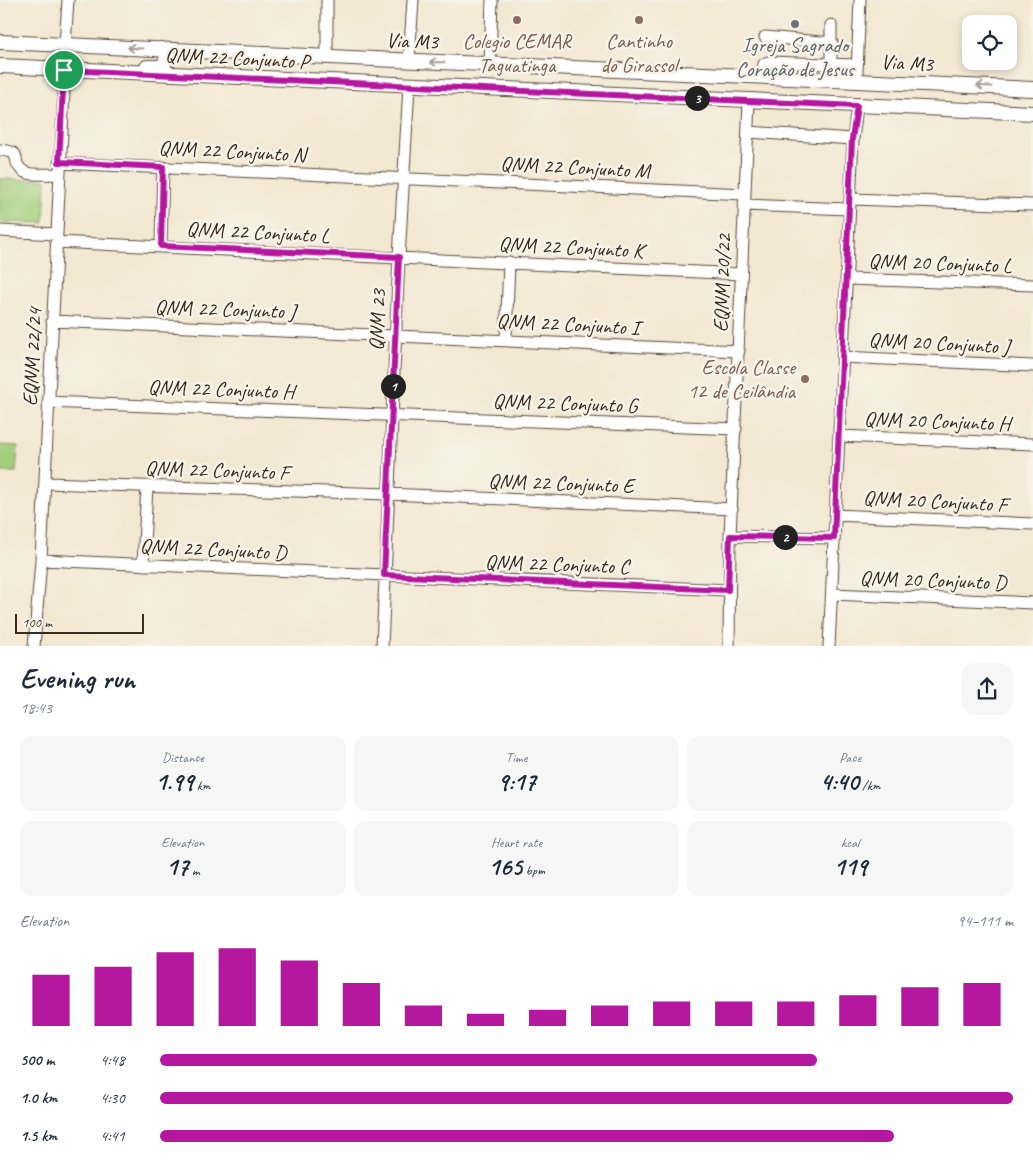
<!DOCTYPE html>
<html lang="en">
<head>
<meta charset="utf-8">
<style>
	:root { --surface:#fff; --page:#f6f6f7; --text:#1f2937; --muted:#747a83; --accent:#b5179e }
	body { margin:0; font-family:Caveat,sans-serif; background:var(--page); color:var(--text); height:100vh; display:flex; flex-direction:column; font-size:19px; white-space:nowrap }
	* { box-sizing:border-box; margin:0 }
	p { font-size:16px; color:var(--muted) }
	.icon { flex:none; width:28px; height:28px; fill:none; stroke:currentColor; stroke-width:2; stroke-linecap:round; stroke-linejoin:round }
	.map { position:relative; height:646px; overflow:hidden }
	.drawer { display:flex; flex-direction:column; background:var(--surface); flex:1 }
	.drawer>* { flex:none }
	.controls { position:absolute; left:962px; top:15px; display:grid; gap:10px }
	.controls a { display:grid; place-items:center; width:55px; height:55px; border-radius:10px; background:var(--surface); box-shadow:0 2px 8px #0003; font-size:25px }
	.scale { position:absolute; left:15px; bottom:12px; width:129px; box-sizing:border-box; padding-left:5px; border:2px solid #3b2a1e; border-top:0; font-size:14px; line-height:18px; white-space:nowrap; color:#3b2a1e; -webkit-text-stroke:4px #f7f3e8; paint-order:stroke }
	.pin { position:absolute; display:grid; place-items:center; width:42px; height:42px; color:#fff; margin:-21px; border:2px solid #fff; border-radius:50%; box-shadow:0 1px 5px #0007 }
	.km { position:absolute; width:25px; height:25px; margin:-12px; border-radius:50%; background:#222; color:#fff; font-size:14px; line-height:25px; text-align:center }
	.round { display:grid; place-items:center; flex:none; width:52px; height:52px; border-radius:15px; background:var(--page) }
	.summary { display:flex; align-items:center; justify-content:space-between; height:85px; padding:0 20px }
	h1 { font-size:28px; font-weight:600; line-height:38px }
	.figures { display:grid; grid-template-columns:repeat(3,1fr); gap:8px; height:85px; padding:5px 20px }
	.figures div { display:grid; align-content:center; border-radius:12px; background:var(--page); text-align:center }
	.figures b { font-size:25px; font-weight:600 }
	.figures small { font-size:14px; font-weight:400 }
	.figures p { font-size:14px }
	.chart { height:140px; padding:10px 20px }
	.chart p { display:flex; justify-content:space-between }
	.chart svg { width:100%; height:90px; margin-top:5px; stroke:var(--accent); stroke-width:6 }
	ul { padding:0 20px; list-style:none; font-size:16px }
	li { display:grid; grid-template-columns:80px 60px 1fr; align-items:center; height:38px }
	li i { height:12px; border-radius:6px; background:var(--accent) }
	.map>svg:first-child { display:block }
</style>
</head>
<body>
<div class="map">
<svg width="1033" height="647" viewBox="0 0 1033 647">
	<rect width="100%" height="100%" fill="#f7f3e8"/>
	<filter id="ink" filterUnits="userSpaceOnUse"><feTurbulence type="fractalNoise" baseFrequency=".02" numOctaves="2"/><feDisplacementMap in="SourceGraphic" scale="10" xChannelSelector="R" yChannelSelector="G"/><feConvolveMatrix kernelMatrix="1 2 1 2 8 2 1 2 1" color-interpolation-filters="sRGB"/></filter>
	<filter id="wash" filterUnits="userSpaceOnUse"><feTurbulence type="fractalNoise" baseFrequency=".0096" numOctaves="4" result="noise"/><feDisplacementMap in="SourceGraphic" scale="20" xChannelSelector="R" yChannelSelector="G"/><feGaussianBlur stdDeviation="1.12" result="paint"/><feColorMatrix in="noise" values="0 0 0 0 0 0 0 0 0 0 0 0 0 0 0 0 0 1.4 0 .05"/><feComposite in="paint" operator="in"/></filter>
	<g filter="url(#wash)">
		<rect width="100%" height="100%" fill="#f3e8d1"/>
		<path fill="#a3ce7a" stroke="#6f7c4c" d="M 0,179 L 46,180 L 44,223 L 0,222 Z
			M 0,445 L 18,446 L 16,472 L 0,472 Z"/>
	</g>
	<g filter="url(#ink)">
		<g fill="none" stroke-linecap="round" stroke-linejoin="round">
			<defs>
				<path id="minor" d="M 327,0 L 327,57
					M 831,25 L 831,70
					M 765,37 L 832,43
					M 65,45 L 68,0
					M 409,61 L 413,0
					M 490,64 L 492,0
					M 857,73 L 860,0
					M 761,76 L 764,64 L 768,62 L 857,65
					M 748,132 L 853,139
					M 0,150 C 26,152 9,161 23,171 C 29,176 51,174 59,174
					M 59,163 L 745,194
					M 850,199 L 1033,205
					M 744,205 L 849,209
					M 0,231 L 56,234
					M 56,242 L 741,274
					M 161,246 L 163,167
					M 846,279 L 1033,285
					M 52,321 L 739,351
					M 506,340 L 509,262
					M 842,357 L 1033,366
					M 48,402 L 736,429
					M 839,436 L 1033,444
					M 45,483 L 388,494 L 732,509
					M 835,515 L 1033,524
					M 730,536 L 834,538
					M 41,560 L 728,590
					M 143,565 L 147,486
					M 832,594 L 1033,603
					M 34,647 L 41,560 L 65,70
					M 382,647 L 399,257 L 409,86
					M 729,647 L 730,536 L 749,101
					M 829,647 L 853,139 L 857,106"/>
				<path id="major" d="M 0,42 L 1033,89
					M 0,66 L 1033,113
					M 147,67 L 160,67 L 164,65 L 167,56 L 162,49"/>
			</defs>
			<use href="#minor" stroke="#574639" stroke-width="13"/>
			<use href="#major" stroke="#574639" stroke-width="16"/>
			<use href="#minor" stroke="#fff" stroke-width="11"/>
			<use href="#major" stroke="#fff" stroke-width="14"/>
		</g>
		<defs><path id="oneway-shaft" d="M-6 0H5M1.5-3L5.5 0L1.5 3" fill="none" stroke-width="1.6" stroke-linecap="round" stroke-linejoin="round" transform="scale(1.25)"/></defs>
		<g stroke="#a79f9a">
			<use href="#oneway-shaft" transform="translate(135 48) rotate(-177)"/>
			<use href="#oneway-shaft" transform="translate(437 62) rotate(-179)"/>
			<use href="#oneway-shaft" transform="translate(984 86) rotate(-177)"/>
		</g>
	</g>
	<g fill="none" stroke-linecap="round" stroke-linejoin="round" filter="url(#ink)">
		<defs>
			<path id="route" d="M 64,70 L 857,106 L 852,139 L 834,538 L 730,536 L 728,590 L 384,575 L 399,257 L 161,246 L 163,167 L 59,162 Z"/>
		</defs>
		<use href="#route" stroke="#fff" stroke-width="10"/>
		<use href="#route" stroke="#b5179e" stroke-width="6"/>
	</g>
	<g fill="#8d6e63" stroke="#f7f3e8" stroke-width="2">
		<circle cx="517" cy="20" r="5"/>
		<circle cx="639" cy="20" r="5"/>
		<circle cx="805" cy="379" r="5"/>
	</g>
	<circle fill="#6b7280" stroke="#f7f3e8" stroke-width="2" cx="795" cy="24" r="5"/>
	<g text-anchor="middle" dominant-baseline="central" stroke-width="5" stroke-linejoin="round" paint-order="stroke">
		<g font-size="21" fill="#3b2a1e" stroke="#f7f3e8">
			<text transform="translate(412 41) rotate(2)">Via M3</text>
			<text transform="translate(237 58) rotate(3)">QNM 22 Conjunto P</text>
			<text transform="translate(907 63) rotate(3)">Via M3</text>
			<text transform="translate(232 151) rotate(3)">QNM 22 Conjunto N</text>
			<text transform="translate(575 167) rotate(3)">QNM 22 Conjunto M</text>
			<text transform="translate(258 232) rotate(3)">QNM 22 Conjunto L</text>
			<text transform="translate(571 247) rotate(3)">QNM 22 Conjunto K</text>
			<text transform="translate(940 263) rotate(2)">QNM 20 Conjunto L</text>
			<text transform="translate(722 283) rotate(-88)">EQNM 20/22</text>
			<text transform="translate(225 309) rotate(2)">QNM 22 Conjunto J</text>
			<text transform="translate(377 320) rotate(-87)">QNM 23</text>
			<text transform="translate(568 324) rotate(3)">QNM 22 Conjunto I</text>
			<text transform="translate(939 343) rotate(3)">QNM 20 Conjunto J</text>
			<text transform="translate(32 357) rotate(-87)">EQNM 22/24</text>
			<text transform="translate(221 389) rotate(2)">QNM 22 Conjunto H</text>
			<text transform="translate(565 403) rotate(2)">QNM 22 Conjunto G</text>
			<text transform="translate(937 421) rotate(2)">QNM 20 Conjunto H</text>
			<text transform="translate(217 470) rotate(2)">QNM 22 Conjunto F</text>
			<text transform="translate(561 483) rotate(2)">QNM 22 Conjunto E</text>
			<text transform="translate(935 501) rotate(3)">QNM 20 Conjunto F</text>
			<text transform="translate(213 549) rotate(3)">QNM 22 Conjunto D</text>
			<text transform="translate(557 564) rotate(2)">QNM 22 Conjunto C</text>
			<text transform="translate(933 580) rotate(2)">QNM 20 Conjunto D</text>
		</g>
		<g font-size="21" fill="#785e54" stroke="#f7f3e8">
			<text x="517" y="41">Colegio CEMAR<tspan x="517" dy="24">Taguatinga</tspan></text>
			<text x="639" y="41">Cantinho<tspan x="639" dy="24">do Girassol</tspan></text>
			<text x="795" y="367" text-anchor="end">Escola Classe<tspan x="795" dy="24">12 de Ceilândia</tspan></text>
		</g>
		<g font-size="21" fill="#5b616d" stroke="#f7f3e8">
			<text x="795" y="45">Igreja Sagrado<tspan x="795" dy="24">Coração de Jesus</tspan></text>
		</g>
	</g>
</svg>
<div class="controls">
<a><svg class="icon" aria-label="locate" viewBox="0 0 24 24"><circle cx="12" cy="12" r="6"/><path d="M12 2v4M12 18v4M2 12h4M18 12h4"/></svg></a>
</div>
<div class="scale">100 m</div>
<div class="pin" style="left:64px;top:70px;background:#1e9e55"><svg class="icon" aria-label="arrive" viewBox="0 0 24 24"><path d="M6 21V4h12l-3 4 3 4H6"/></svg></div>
<b class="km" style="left:393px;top:386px">1</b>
<b class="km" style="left:785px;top:537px">2</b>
<b class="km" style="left:697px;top:98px">3</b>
</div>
<section class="drawer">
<div class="summary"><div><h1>Evening run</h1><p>18:43</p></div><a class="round"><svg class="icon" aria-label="share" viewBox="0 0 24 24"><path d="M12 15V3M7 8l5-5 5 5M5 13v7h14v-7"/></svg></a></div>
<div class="figures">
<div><p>Distance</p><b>1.99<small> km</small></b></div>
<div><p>Time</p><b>9:17</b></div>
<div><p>Pace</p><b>4:40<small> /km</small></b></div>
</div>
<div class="figures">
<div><p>Elevation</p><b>17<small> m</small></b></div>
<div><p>Heart rate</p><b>165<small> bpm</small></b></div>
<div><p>kcal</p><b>119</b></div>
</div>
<div class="chart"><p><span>Elevation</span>94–111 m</p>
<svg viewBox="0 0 160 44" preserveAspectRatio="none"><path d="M5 44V19M15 44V15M25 44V8M35 44V6M45 44V12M55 44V23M65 44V34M75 44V38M85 44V36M95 44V34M105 44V32M115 44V32M125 44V32M135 44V29M145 44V25M155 44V23"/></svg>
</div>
<ul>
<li><b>500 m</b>4:48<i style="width:77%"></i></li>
<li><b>1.0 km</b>4:30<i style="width:100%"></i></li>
<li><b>1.5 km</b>4:41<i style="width:86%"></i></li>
</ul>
</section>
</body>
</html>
